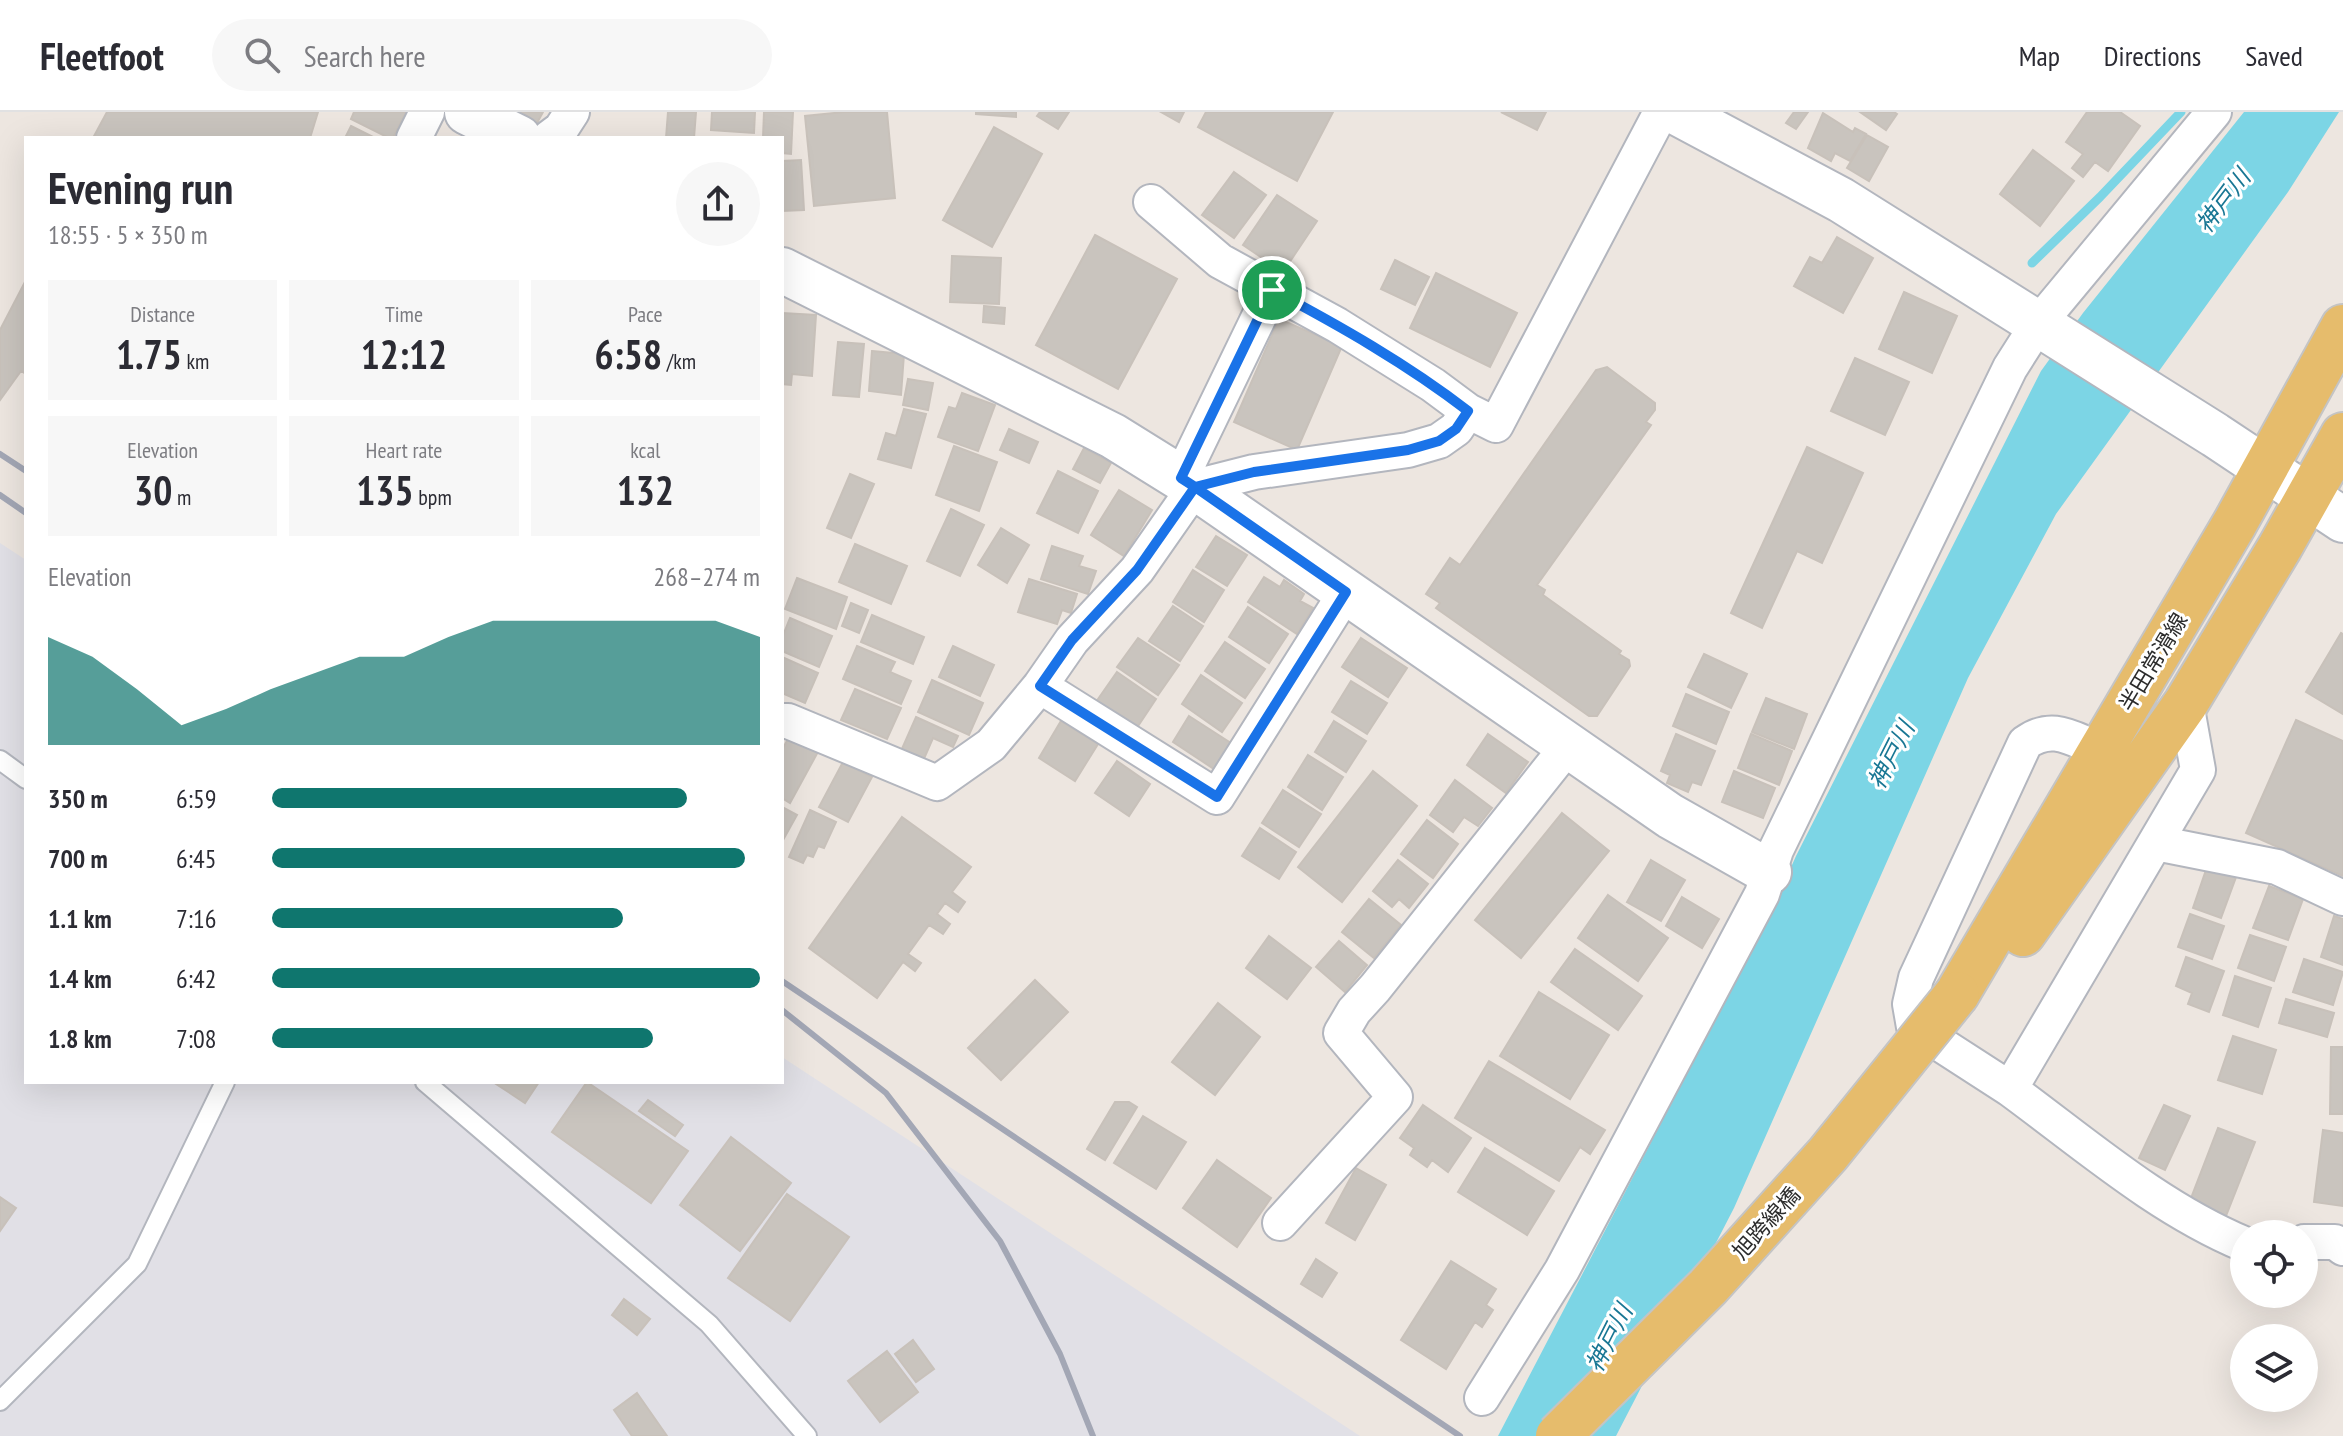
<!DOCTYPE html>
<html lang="en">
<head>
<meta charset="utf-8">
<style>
	:root { --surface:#fff; --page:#f7f7f7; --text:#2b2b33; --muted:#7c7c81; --line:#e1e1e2; --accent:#0f766e }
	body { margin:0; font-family:"PT Sans Narrow","Noto Sans JP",sans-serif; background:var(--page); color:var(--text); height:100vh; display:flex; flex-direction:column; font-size:30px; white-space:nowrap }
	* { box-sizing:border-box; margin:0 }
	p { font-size:26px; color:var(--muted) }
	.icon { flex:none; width:44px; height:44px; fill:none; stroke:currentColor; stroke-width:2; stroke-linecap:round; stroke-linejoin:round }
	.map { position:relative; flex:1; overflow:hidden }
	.panel { position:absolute; left:24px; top:24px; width:760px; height:948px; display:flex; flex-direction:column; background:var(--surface); border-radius:0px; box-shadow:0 8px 32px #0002 }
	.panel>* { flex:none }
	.fabs { position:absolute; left:2230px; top:1108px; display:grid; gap:16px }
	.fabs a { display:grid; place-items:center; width:88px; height:88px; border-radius:50%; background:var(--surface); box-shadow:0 8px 32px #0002; font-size:40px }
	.pin { position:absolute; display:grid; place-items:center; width:68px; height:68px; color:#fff; margin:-34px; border:4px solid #fff; border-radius:50%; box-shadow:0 2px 8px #0007 }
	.round { display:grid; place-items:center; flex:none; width:84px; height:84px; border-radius:42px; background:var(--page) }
	.headline { display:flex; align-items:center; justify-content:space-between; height:136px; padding:0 24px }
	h1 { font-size:44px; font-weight:700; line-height:60px }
	.figures { display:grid; grid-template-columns:repeat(3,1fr); gap:12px; height:136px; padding:8px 24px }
	.figures div { display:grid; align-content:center; border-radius:0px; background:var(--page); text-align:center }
	.figures b { font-size:40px; font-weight:700 }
	.figures small { font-size:22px; font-weight:400 }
	.figures p { font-size:22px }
	.chart { height:224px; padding:16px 24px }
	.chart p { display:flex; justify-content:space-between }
	.chart svg { width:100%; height:144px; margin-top:8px; fill:var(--accent); opacity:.7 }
	ul { padding:0 24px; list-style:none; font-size:26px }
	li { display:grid; grid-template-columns:128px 96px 1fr; align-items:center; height:60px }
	li i { height:20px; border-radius:10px; background:var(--accent) }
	header { display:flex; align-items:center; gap:48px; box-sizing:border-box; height:112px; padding:0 40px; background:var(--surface); border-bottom:2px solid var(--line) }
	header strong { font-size:38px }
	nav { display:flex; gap:44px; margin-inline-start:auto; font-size:28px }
	.search { width:560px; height:72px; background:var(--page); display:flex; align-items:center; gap:20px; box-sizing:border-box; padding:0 28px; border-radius:44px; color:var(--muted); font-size:30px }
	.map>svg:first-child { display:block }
</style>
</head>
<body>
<header>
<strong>Fleetfoot</strong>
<div class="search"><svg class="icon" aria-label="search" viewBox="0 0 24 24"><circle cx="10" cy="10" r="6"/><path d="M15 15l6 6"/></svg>Search here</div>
<nav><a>Map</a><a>Directions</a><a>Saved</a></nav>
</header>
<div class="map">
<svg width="2343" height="1324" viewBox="0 0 2343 1324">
	<rect width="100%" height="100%" fill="#ede6e0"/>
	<path fill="#e1e0e6" d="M 0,431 L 26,448 L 26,970 L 782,970 L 782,945 L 1360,1324 L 0,1324 Z"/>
	<path fill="#7cd5e5" d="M 2244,0 L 2339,0 L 2288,80 L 2056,402 L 1968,566 L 1734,1096 L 1616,1324 L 1498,1324 L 1772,798 L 1796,744 L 2041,259 L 2083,201 Z"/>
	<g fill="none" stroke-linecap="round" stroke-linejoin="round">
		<path stroke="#7cd5e5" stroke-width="9" d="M 2032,151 L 2100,85 L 2181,0"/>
	</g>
	<path fill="#c9c4be" stroke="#c8c1ba" stroke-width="2" d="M 107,0 L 318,0 L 310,26 L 93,26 Z
		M 354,0 L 406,0 L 393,26 L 389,26 L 351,7 Z
		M 521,0 L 543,0 L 537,11 Z
		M 668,0 L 696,0 L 694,26 L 666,26 Z
		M 712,0 L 755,0 L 754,21 L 711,18 Z
		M 764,0 L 793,0 L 791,42 L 782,41 L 782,26 L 763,26 Z
		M 844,0 L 887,0 L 895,86 L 814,94 L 805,4 Z
		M 976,0 L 1016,0 L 1016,5 L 976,2 Z
		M 1040,0 L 1069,0 L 1058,17 L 1037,4 Z
		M 1161,0 L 1184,0 L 1179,10 Z
		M 1206,0 L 1333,0 L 1297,69 L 1198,15 Z
		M 1501,0 L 1546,0 L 1537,18 Z
		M 1794,0 L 1808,0 L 1796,17 L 1786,11 Z
		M 1860,0 L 1894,0 L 1897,2 L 1886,18 Z
		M 2087,0 L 2120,0 L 2140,14 L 2108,59 L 2095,50 L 2083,65 L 2072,56 L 2083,42 L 2066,30 Z
		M 1823,1 L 1853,20 L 1855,16 L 1866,22 L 1850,49 L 1835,41 L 1831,49 L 1808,36 Z
		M 351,14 L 375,26 L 345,26 Z
		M 994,15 L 1042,42 L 992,135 L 943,108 Z
		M 1867,23 L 1888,35 L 1869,69 L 1847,56 Z
		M 2033,38 L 2074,69 L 2040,114 L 2000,82 Z
		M 801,48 L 804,98 L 782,99 L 782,49 Z
		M 1234,60 L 1266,83 L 1234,126 L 1202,103 Z
		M 1277,83 L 1317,109 L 1283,160 L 1243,133 Z
		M 1095,123 L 1177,167 L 1118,277 L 1036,233 Z
		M 1837,125 L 1873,146 L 1843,201 L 1794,174 L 1810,145 L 1822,151 Z
		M 952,144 L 1001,146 L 999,192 L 950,190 Z
		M 1395,148 L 1429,165 L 1415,193 L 1381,177 Z
		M 1436,161 L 1517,201 L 1490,255 L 1410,216 Z
		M 26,168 L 26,262 L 21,259 L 0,288 L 0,218 Z
		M 1904,180 L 1957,204 L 1932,261 L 1879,237 Z
		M 984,194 L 1005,196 L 1004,212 L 983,210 Z
		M 782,201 L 816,203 L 812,264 L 792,262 L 791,273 L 782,272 Z
		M 1279,207 L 1342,234 L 1297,338 L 1234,310 Z
		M 838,230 L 864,232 L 859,285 L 833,283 Z
		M 872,239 L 904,242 L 901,283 L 869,279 Z
		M 1855,246 L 1909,270 L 1885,323 L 1831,299 Z
		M 1607,255 L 1655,291 L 1655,298 L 1646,310 L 1651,313 L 1537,473 L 1545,478 L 1543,483 L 1621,539 L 1619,542 L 1629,548 L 1630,554 L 1597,604 L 1589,604 L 1436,496 L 1440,491 L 1426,482 L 1450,446 L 1460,453 L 1596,258 Z
		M 908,267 L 933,271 L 928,298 L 903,293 Z
		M 962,281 L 995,293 L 978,339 L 938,325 L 949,295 L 956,297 Z
		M 904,297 L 926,302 L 911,356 L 878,347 L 886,321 L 896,324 Z
		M 1009,317 L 1038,330 L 1029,351 L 1000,338 Z
		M 954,334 L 997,350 L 979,399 L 936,383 Z
		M 1807,335 L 1863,361 L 1822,451 L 1797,439 L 1762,516 L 1731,501 Z
		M 1084,336 L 1111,351 L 1100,371 L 1073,357 Z
		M 1058,359 L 1098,379 L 1078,421 L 1037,401 Z
		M 850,362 L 874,372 L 851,426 L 827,416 Z
		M 1119,378 L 1152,398 L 1124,444 L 1091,423 Z
		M 951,397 L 984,413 L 960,464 L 927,449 Z
		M 1001,416 L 1029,433 L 1007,471 L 978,453 Z
		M 1216,424 L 1247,443 L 1227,474 L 1196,455 Z
		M 855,432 L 907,454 L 891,492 L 839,470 Z
		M 1052,434 L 1083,444 L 1079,454 L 1096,459 L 1088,482 L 1041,467 Z
		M 1193,458 L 1224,478 L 1204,510 L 1173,490 Z
		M 1264,465 L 1280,475 L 1284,468 L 1304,482 L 1300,489 L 1313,496 L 1297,522 L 1248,490 Z
		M 797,466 L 847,485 L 836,517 L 785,497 Z
		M 1029,467 L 1077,482 L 1071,501 L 1062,498 L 1057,512 L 1018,500 Z
		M 851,491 L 868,498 L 859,521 L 842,514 Z
		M 1173,494 L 1203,514 L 1180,549 L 1149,529 Z
		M 1248,495 L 1288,522 L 1269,551 L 1229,525 Z
		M 872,503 L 924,525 L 913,552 L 861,530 Z
		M 790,506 L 832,524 L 819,555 L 782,539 L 782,526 Z
		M 2341,521 L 2343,522 L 2343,602 L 2306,580 Z
		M 1138,526 L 1179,553 L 1158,583 L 1117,555 Z
		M 1361,526 L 1407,556 L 1388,585 L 1342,555 Z
		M 1225,530 L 1265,557 L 1245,586 L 1205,559 Z
		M 857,534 L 895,550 L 890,560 L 911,569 L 901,592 L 843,567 Z
		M 953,534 L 994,553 L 980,584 L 939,565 Z
		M 1704,542 L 1747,562 L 1731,596 L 1688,575 Z
		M 782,545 L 818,561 L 805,591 L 782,581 Z
		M 1117,560 L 1156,587 L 1136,617 L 1096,590 Z
		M 1201,563 L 1242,591 L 1222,620 L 1182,592 Z
		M 932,568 L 983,591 L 969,623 L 918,600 Z
		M 1351,569 L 1387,591 L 1367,622 L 1332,600 Z
		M 855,577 L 901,596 L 887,627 L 841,608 Z
		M 1686,582 L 1729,600 L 1716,632 L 1673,614 Z
		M 1766,586 L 1807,602 L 1794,637 L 1752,620 Z
		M 1189,604 L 1234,633 L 1217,659 L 1173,630 Z
		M 916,605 L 958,624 L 953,635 L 933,626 L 923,649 L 901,639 Z
		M 2296,608 L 2343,629 L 2343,764 L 2246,721 Z
		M 1061,609 L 1098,632 L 1075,669 L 1039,646 Z
		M 1334,609 L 1366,629 L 1346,660 L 1315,640 Z
		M 1488,622 L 1528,650 L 1506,681 L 1467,653 Z
		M 1676,622 L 1715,639 L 1701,673 L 1692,670 L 1688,680 L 1667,671 L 1670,663 L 1661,659 Z
		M 1751,622 L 1792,639 L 1779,673 L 1738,656 Z
		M 790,623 L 819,638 L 790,691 L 782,686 L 782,638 Z
		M 1308,643 L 1343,665 L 1322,698 L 1288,675 Z
		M 1117,649 L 1150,672 L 1129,704 L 1095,681 Z
		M 843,650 L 872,665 L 848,710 L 819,695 Z
		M 1373,659 L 1417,694 L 1342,790 L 1298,755 Z
		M 1734,659 L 1775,676 L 1763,706 L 1722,690 Z
		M 1455,668 L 1492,696 L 1478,714 L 1464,705 L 1453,720 L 1430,703 Z
		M 1283,678 L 1321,702 L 1299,735 L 1262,711 Z
		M 782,695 L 797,703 L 782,730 Z
		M 810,698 L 836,710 L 824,736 L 818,734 L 813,745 L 807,743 L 803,751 L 789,745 Z
		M 1562,701 L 1609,739 L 1521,846 L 1475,808 Z
		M 902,705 L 971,755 L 952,780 L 965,790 L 958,800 L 945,791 L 937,802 L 950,812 L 943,822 L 929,813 L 908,842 L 921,851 L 915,859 L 903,850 L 877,886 L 809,836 Z
		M 1427,708 L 1458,732 L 1433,766 L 1401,742 Z
		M 1260,716 L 1296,740 L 1279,767 L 1242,744 Z
		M 1398,748 L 1428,772 L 1409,796 L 1399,787 L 1392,795 L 1373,779 Z
		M 1651,748 L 1685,768 L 1661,809 L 1627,790 Z
		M 2207,755 L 2236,765 L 2221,806 L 2193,796 Z
		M 2269,774 L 2303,787 L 2288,828 L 2253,816 Z
		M 1608,783 L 1668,826 L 1638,869 L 1578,826 Z
		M 1682,785 L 1719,807 L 1702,836 L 1666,814 Z
		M 1369,787 L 1401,813 L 1374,846 L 1342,820 Z
		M 2190,802 L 2224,814 L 2212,847 L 2178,835 Z
		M 2334,804 L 2343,807 L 2343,853 L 2321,845 Z
		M 2250,823 L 2286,835 L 2274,869 L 2238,856 Z
		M 1269,824 L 1311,856 L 1287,887 L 1246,856 Z
		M 1339,829 L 1367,853 L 1345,880 L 1316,855 Z
		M 1575,837 L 1642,884 L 1618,918 L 1551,870 Z
		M 2186,845 L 2224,859 L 2209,900 L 2188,892 L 2192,881 L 2176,874 Z
		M 2304,847 L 2343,860 L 2333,893 L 2293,880 Z
		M 2235,864 L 2271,876 L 2258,915 L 2223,903 Z
		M 1035,868 L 1068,900 L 1001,968 L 968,936 Z
		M 1539,880 L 1609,923 L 1570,987 L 1500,944 Z
		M 2286,887 L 2334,901 L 2327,925 L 2279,911 Z
		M 1218,891 L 1260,925 L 1215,983 L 1172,950 Z
		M 2233,924 L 2276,938 L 2262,982 L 2218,968 Z
		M 2331,935 L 2343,935 L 2343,1002 L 2330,1002 Z
		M 1489,949 L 1605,1018 L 1590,1042 L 1580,1035 L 1559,1069 L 1455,1006 Z
		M 493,970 L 539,970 L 525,991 Z
		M 587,970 L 688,1039 L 651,1091 L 552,1020 Z
		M 648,988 L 683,1013 L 675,1024 L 639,999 Z
		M 1115,990 L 1129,990 L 1137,995 L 1105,1048 L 1087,1037 Z
		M 1423,993 L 1471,1026 L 1448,1060 L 1432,1048 L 1427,1055 L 1410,1043 L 1414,1036 L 1400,1026 Z
		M 2164,993 L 2190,1004 L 2165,1058 L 2139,1046 Z
		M 1143,1004 L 1186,1030 L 1156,1077 L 1114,1051 Z
		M 2218,1016 L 2255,1030 L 2224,1109 L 2188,1094 Z
		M 2323,1018 L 2343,1021 L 2343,1094 L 2314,1090 Z
		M 731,1025 L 791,1071 L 740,1139 L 680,1093 Z
		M 1485,1036 L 1554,1079 L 1527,1123 L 1458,1080 Z
		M 1217,1048 L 1271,1086 L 1237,1135 L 1183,1096 Z
		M 1356,1056 L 1386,1073 L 1355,1128 L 1326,1111 Z
		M 787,1082 L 849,1125 L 790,1209 L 728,1166 Z
		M 0,1085 L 16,1096 L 0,1119 Z
		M 1316,1147 L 1337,1161 L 1322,1185 L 1301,1172 Z
		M 1451,1149 L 1496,1177 L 1486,1193 L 1493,1198 L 1482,1215 L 1475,1210 L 1446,1257 L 1401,1228 Z
		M 624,1187 L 650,1207 L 637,1223 L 612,1203 Z
		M 913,1228 L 934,1257 L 916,1270 L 895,1242 Z
		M 887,1239 L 918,1280 L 880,1310 L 848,1269 Z
		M 637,1281 L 667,1324 L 632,1324 L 614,1298 Z"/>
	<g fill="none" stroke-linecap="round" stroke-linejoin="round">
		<defs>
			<path id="service" d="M 0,648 L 26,667
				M 425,970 L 709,1212 L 807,1324
				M 0,1289 L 137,1152 L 225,970"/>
			<path id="minor" d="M 414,26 L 427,0
				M 549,26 L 561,17 L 572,0
				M 1151,90 L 1220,149 L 1337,213 L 1433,273 L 1468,299
				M 1181,366 L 1272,178
				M 1040,574 L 1217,685 L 1346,480
				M 782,609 L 788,609 L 937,671 L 991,633 L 1040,574 L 1072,528 L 1137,458 L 1195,375 L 1254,360 L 1408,338 L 1439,329 L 1456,317 L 1468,299 L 1496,313 L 1661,0
				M 2101,638 C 2072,627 2053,611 2025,631 L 1916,866 L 1910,892 L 1914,915 L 2010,977 L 2198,658 L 2186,591
				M 2156,731 L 2277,755 L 2343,786
				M 2010,977 C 2085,1032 2158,1096 2244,1132
				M 1280,1111 L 1395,985 L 1341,921 L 1354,899 L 1375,876 L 1568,634
				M 2304,1130 L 2335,1130 L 2343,1136
				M 1482,1286 L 1562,1158 L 1762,782 L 1776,738 L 2010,256 L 2038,212 L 2214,0"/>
			<path id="tertiary" d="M 467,0 L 519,26
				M 1676,0 L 1841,88 L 2215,323 L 2343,408
				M 782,158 L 1113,324 L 1195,375 L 1670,704 L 1769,760"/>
			<path id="primary" d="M 2023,822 L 2186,591 L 2280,435 L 2343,323
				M 1957,882 L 2235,411 L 2343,215"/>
		</defs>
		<use href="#service" stroke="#b3b6be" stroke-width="22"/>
		<use href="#minor" stroke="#b3b6be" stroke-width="38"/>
		<use href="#tertiary" stroke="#b3b6be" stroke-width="48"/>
		<use href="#primary" stroke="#c4c4c4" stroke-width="48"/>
		<use href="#service" stroke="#fff" stroke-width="18"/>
		<use href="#minor" stroke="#fff" stroke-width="34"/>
		<use href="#tertiary" stroke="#fff" stroke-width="44"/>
		<use href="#primary" stroke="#e6bc6c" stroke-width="44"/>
		<path stroke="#a3a7b5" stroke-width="6" d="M 0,342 L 26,359
			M 0,383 L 26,401
			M 782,869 L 1460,1324
			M 782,898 L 886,981 L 1000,1129 L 1060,1242 L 1093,1324"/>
		<defs>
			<path id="primary-bridge" d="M 1558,1324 L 1708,1175 L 1828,1042 L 1957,882"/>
		</defs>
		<use href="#primary-bridge" stroke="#c4c4c4" stroke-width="48" stroke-linecap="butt"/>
		<use href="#primary-bridge" stroke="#e6bc6c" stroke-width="44"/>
	</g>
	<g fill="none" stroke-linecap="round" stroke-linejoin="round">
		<defs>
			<path id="route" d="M 1272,178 L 1181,366 L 1195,375 L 1346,480 L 1217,685 L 1040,574 L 1072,528 L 1137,458 L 1195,375 L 1254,360 L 1408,338 L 1439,329 L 1456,317 L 1468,299 C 1407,252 1340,214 1272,178"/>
		</defs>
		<use href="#route" stroke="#fff" stroke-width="16"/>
		<use href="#route" stroke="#1a73e8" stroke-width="10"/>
	</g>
	<g text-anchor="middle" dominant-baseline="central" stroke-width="6" stroke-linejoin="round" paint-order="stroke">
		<g font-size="22" fill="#2c2c2c" stroke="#fff">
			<text transform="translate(2153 550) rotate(-59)">半田常滑線</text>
			<text transform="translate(1766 1111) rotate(-48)">旭跨線橋</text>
		</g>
		<g font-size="24" font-style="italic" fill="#197794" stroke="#fff">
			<text transform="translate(2223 89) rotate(-53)">神戸川</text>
			<text transform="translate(1891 643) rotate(-63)">神戸川</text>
			<text transform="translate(1609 1226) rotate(-63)">神戸川</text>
		</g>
	</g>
</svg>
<div class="fabs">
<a><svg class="icon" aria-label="locate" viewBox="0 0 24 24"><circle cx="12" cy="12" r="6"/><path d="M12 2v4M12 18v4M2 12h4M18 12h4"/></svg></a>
<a><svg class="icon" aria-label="layers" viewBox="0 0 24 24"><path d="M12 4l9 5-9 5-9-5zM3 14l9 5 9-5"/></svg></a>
</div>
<div class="pin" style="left:1272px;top:178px;background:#1e9e55"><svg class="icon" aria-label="arrive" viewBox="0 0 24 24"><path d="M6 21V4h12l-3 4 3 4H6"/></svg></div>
<section class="panel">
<div class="headline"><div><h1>Evening run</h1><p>18:55 · 5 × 350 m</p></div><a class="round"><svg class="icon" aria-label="share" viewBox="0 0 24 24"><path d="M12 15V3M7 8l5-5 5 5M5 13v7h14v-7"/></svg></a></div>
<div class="figures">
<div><p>Distance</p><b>1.75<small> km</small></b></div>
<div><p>Time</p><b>12:12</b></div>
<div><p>Pace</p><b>6:58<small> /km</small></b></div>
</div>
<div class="figures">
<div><p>Elevation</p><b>30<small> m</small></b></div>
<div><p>Heart rate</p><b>135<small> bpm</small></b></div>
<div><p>kcal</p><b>132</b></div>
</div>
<div class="chart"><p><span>Elevation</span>268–274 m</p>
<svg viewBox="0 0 160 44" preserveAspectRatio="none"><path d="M0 44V11L10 17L20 27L30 38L40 33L50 27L60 22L70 17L80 17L90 11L100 6L110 6L120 6L130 6L140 6L150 6L160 11V44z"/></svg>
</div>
<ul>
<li><b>350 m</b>6:59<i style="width:85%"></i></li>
<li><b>700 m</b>6:45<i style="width:97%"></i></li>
<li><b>1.1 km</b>7:16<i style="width:72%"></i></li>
<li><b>1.4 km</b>6:42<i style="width:100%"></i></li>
<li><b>1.8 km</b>7:08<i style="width:78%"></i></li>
</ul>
</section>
</div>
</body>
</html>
